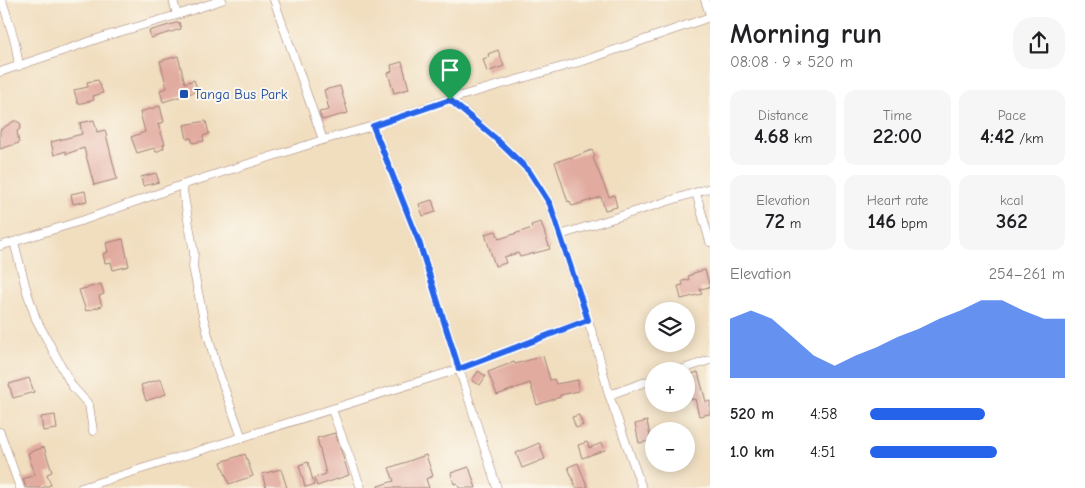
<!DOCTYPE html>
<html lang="en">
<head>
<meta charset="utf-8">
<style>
	:root { --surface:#fff; --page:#f6f6f6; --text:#202124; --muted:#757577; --accent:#2563eb }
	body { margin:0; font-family:"Comic Neue",sans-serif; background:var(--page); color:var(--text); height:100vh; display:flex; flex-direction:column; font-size:19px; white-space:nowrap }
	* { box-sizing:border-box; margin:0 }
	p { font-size:16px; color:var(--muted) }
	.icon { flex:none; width:28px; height:28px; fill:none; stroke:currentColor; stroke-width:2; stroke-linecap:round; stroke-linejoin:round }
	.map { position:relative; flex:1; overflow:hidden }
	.details { display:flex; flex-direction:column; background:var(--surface); width:375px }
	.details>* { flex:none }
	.buttons { position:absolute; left:645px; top:302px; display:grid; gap:10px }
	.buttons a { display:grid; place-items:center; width:50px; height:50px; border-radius:50%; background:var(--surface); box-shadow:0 2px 12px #0003; font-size:25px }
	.pin { position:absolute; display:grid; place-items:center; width:42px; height:42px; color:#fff; margin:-51px -21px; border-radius:50% 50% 50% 0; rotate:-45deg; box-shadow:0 0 5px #0007 }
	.pin .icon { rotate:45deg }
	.round { display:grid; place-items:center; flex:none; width:52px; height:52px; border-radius:20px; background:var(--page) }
	.head { display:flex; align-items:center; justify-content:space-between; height:85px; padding:0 20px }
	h1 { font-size:28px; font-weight:700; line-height:38px }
	.stats { display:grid; grid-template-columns:repeat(3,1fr); gap:8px; height:85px; padding:5px 20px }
	.stats div { display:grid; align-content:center; border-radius:12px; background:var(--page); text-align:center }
	.stats b { font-size:21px; font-weight:700 }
	.stats small { font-size:14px; font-weight:400 }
	.stats p { font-size:14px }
	.chart { height:140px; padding:10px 20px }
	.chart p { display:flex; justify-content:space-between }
	.chart svg { width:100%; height:90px; margin-top:5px; fill:var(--accent); opacity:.7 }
	ul { padding:0 20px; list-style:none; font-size:16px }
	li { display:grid; grid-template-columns:80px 60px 1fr; align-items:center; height:38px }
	li i { height:12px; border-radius:6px; background:var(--accent) }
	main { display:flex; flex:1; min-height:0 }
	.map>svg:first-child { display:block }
</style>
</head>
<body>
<main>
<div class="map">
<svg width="710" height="488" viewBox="0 0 710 488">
	<rect width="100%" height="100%" fill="#fbf7ec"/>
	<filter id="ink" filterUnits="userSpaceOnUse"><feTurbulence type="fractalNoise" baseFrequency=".02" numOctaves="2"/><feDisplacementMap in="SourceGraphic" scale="10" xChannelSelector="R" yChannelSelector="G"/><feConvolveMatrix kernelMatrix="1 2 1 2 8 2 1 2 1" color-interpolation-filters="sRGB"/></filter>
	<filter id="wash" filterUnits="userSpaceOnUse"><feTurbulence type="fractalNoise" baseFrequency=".0096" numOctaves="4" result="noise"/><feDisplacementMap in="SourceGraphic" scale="20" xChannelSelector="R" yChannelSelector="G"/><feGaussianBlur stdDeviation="1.12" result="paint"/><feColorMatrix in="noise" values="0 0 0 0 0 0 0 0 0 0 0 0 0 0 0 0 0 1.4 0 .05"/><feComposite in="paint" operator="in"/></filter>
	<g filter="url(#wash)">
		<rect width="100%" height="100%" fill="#f1debf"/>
		<g id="blocks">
			<path fill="#e2aba0" d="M 179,22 L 181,29 L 151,38 L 149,31 Z
				M 498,50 L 504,66 L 487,72 L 483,59 L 489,57 L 488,54 Z
				M 178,56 L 185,83 L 194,80 L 198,91 L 163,102 L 160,90 L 167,88 L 160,61 Z
				M 402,62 L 409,89 L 394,93 L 388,73 L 392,71 L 391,65 Z
				M 98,80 L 103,93 L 93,96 L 94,100 L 78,104 L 74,90 L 88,87 L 87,82 Z
				M 340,86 L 348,113 L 322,120 L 319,112 L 329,110 L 324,90 Z
				M 160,106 L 164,122 L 158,124 L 165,144 L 163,145 L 164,148 L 156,152 L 154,148 L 137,153 L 131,137 L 145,132 L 140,112 Z
				M 94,120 L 97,132 L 105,130 L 117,179 L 94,185 L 84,148 L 66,154 L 66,151 L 54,155 L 51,142 L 82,134 L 80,123 Z
				M 14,121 L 17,121 L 21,124 L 20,129 L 17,131 L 19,143 L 0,149 L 0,130 Z
				M 206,121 L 209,134 L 203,136 L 204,141 L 193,143 L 191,138 L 187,139 L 184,125 Z
				M 592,150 L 595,156 L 593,158 L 609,197 L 614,195 L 617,207 L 605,210 L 601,197 L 572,206 L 570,201 L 568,202 L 555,162 L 571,157 L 571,158 Z
				M 156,173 L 159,182 L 143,186 L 141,177 Z
				M 85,191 L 87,201 L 73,204 L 71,194 Z
				M 432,200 L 436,212 L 423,216 L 419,204 Z
				M 541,222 L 550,249 L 520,257 L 518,253 L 504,257 L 506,263 L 495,266 L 485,234 L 496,231 L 499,239 L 532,228 L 531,225 Z
				M 123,239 L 129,266 L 113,270 L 111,262 L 105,263 L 103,254 L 108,252 L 106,243 Z
				M 705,270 L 710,287 L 700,289 L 702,294 L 681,299 L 678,286 L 683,285 L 682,281 L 689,280 L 688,276 L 693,274 L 693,273 Z
				M 101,284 L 104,294 L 99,296 L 102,306 L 86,311 L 79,290 Z
				M 543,356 L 550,380 L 554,379 L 556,384 L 578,380 L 579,391 L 560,395 L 560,397 L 537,405 L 530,383 L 497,395 L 488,372 L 514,362 L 515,364 Z
				M 478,371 L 486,376 L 480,385 L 472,381 Z
				M 698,372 L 706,402 L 710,401 L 710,414 L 699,416 L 695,399 L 692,400 L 686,378 L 686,376 Z
				M 29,378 L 34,392 L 13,398 L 9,384 Z
				M 161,379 L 166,394 L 146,401 L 141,385 Z
				M 55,415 L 57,429 L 43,431 L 41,417 Z
				M 579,415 L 583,425 L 576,428 L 572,417 Z
				M 647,421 L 651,441 L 639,443 L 635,424 Z
				M 335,433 L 349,475 L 317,486 L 314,478 L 326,474 L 317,438 Z
				M 587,442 L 589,448 L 602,443 L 605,450 L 582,458 L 578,445 Z
				M 539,443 L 545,459 L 522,468 L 516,453 Z
				M 44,447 L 52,472 L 47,474 L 51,485 L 42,488 L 26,488 L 23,479 L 35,475 L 28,453 Z
				M 245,454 L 253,476 L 229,484 L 221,462 Z
				M 426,455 L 433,476 L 426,479 L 429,488 L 378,488 L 378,486 L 394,481 L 389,468 Z
				M 308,462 L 314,485 L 305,487 L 299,465 Z
				M 578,463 L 588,488 L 576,488 L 568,467 Z
				M 469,467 L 476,488 L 459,488 L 457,483 L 454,484 L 451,473 Z
				M 281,469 L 287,488 L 266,488 L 262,474 Z"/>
		</g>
	</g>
	<g filter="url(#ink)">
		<use href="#blocks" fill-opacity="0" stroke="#9e7e75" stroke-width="1"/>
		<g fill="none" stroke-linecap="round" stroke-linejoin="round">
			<defs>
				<path id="minor" d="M 2,0 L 15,42 L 19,66
					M 173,0 L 177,15
					M 274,0 L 323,140
					M 705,0 L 710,15
					M 0,72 L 106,36 L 177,15 L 222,0
					M 450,99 L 495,138 L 529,171 L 550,204 L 597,348 L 609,395 L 642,488
					M 373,126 L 419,242 L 497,488
					M 182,185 L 194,253 L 193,267 L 203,316 L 216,365 L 242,438
					M 696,193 L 710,242
					M 560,235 L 710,188
					M 14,242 L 27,292 L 36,319 L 72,386 L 89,405 L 93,431
					M 0,246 L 84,220 L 182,185 L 323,140 L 373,126 L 450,99 L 586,60 L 710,17
					M 677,371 L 710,360
					M 609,395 L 654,379
					M 332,410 L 361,488
					M 0,432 L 20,488
					M 81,488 L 459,369 L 588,320"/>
			</defs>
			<use href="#minor" stroke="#9e7e75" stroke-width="9"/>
			<use href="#minor" stroke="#fff" stroke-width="8"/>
		</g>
	</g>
	<g fill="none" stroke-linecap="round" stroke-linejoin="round" filter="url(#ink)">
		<defs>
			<path id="route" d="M 450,100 L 495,138 L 529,171 L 550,204 L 588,320 L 459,369 L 419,242 L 373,126 Z"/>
		</defs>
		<use href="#route" stroke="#fff" stroke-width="10"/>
		<use href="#route" stroke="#2563eb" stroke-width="6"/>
	</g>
	<rect fill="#1a4fb4" stroke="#fbf7ec" stroke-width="2" x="179" y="89" width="10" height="10" rx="2.5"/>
	<g text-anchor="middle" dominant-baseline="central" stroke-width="4" stroke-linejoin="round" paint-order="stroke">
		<g font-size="14" fill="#164399" stroke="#fbf7ec" text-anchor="start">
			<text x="194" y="94">Tanga Bus Park</text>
		</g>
	</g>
</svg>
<div class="buttons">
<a><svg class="icon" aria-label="layers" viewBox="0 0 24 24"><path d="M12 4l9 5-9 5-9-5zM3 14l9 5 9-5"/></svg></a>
<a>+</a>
<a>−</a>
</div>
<div class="pin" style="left:450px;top:100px;background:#1e9e55"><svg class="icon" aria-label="arrive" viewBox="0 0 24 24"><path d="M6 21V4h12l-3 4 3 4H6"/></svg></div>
</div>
<section class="details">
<div class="head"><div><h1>Morning run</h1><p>08:08 · 9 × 520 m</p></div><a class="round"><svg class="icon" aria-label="share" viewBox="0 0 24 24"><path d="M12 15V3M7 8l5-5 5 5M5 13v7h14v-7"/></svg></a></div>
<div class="stats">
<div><p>Distance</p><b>4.68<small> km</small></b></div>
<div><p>Time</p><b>22:00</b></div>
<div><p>Pace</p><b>4:42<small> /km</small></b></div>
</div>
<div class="stats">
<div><p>Elevation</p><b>72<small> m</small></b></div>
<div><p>Heart rate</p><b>146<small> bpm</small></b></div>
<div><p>kcal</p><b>362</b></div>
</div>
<div class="chart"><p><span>Elevation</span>254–261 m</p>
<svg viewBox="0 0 160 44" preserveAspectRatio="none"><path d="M0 44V15L10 11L20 15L30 24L40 33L50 38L60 33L70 29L80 24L90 20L100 15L110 11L120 6L130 6L140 11L150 15L160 15V44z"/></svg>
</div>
<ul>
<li><b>520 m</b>4:58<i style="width:59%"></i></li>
<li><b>1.0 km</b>4:51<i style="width:65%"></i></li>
</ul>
</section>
</main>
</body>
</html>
